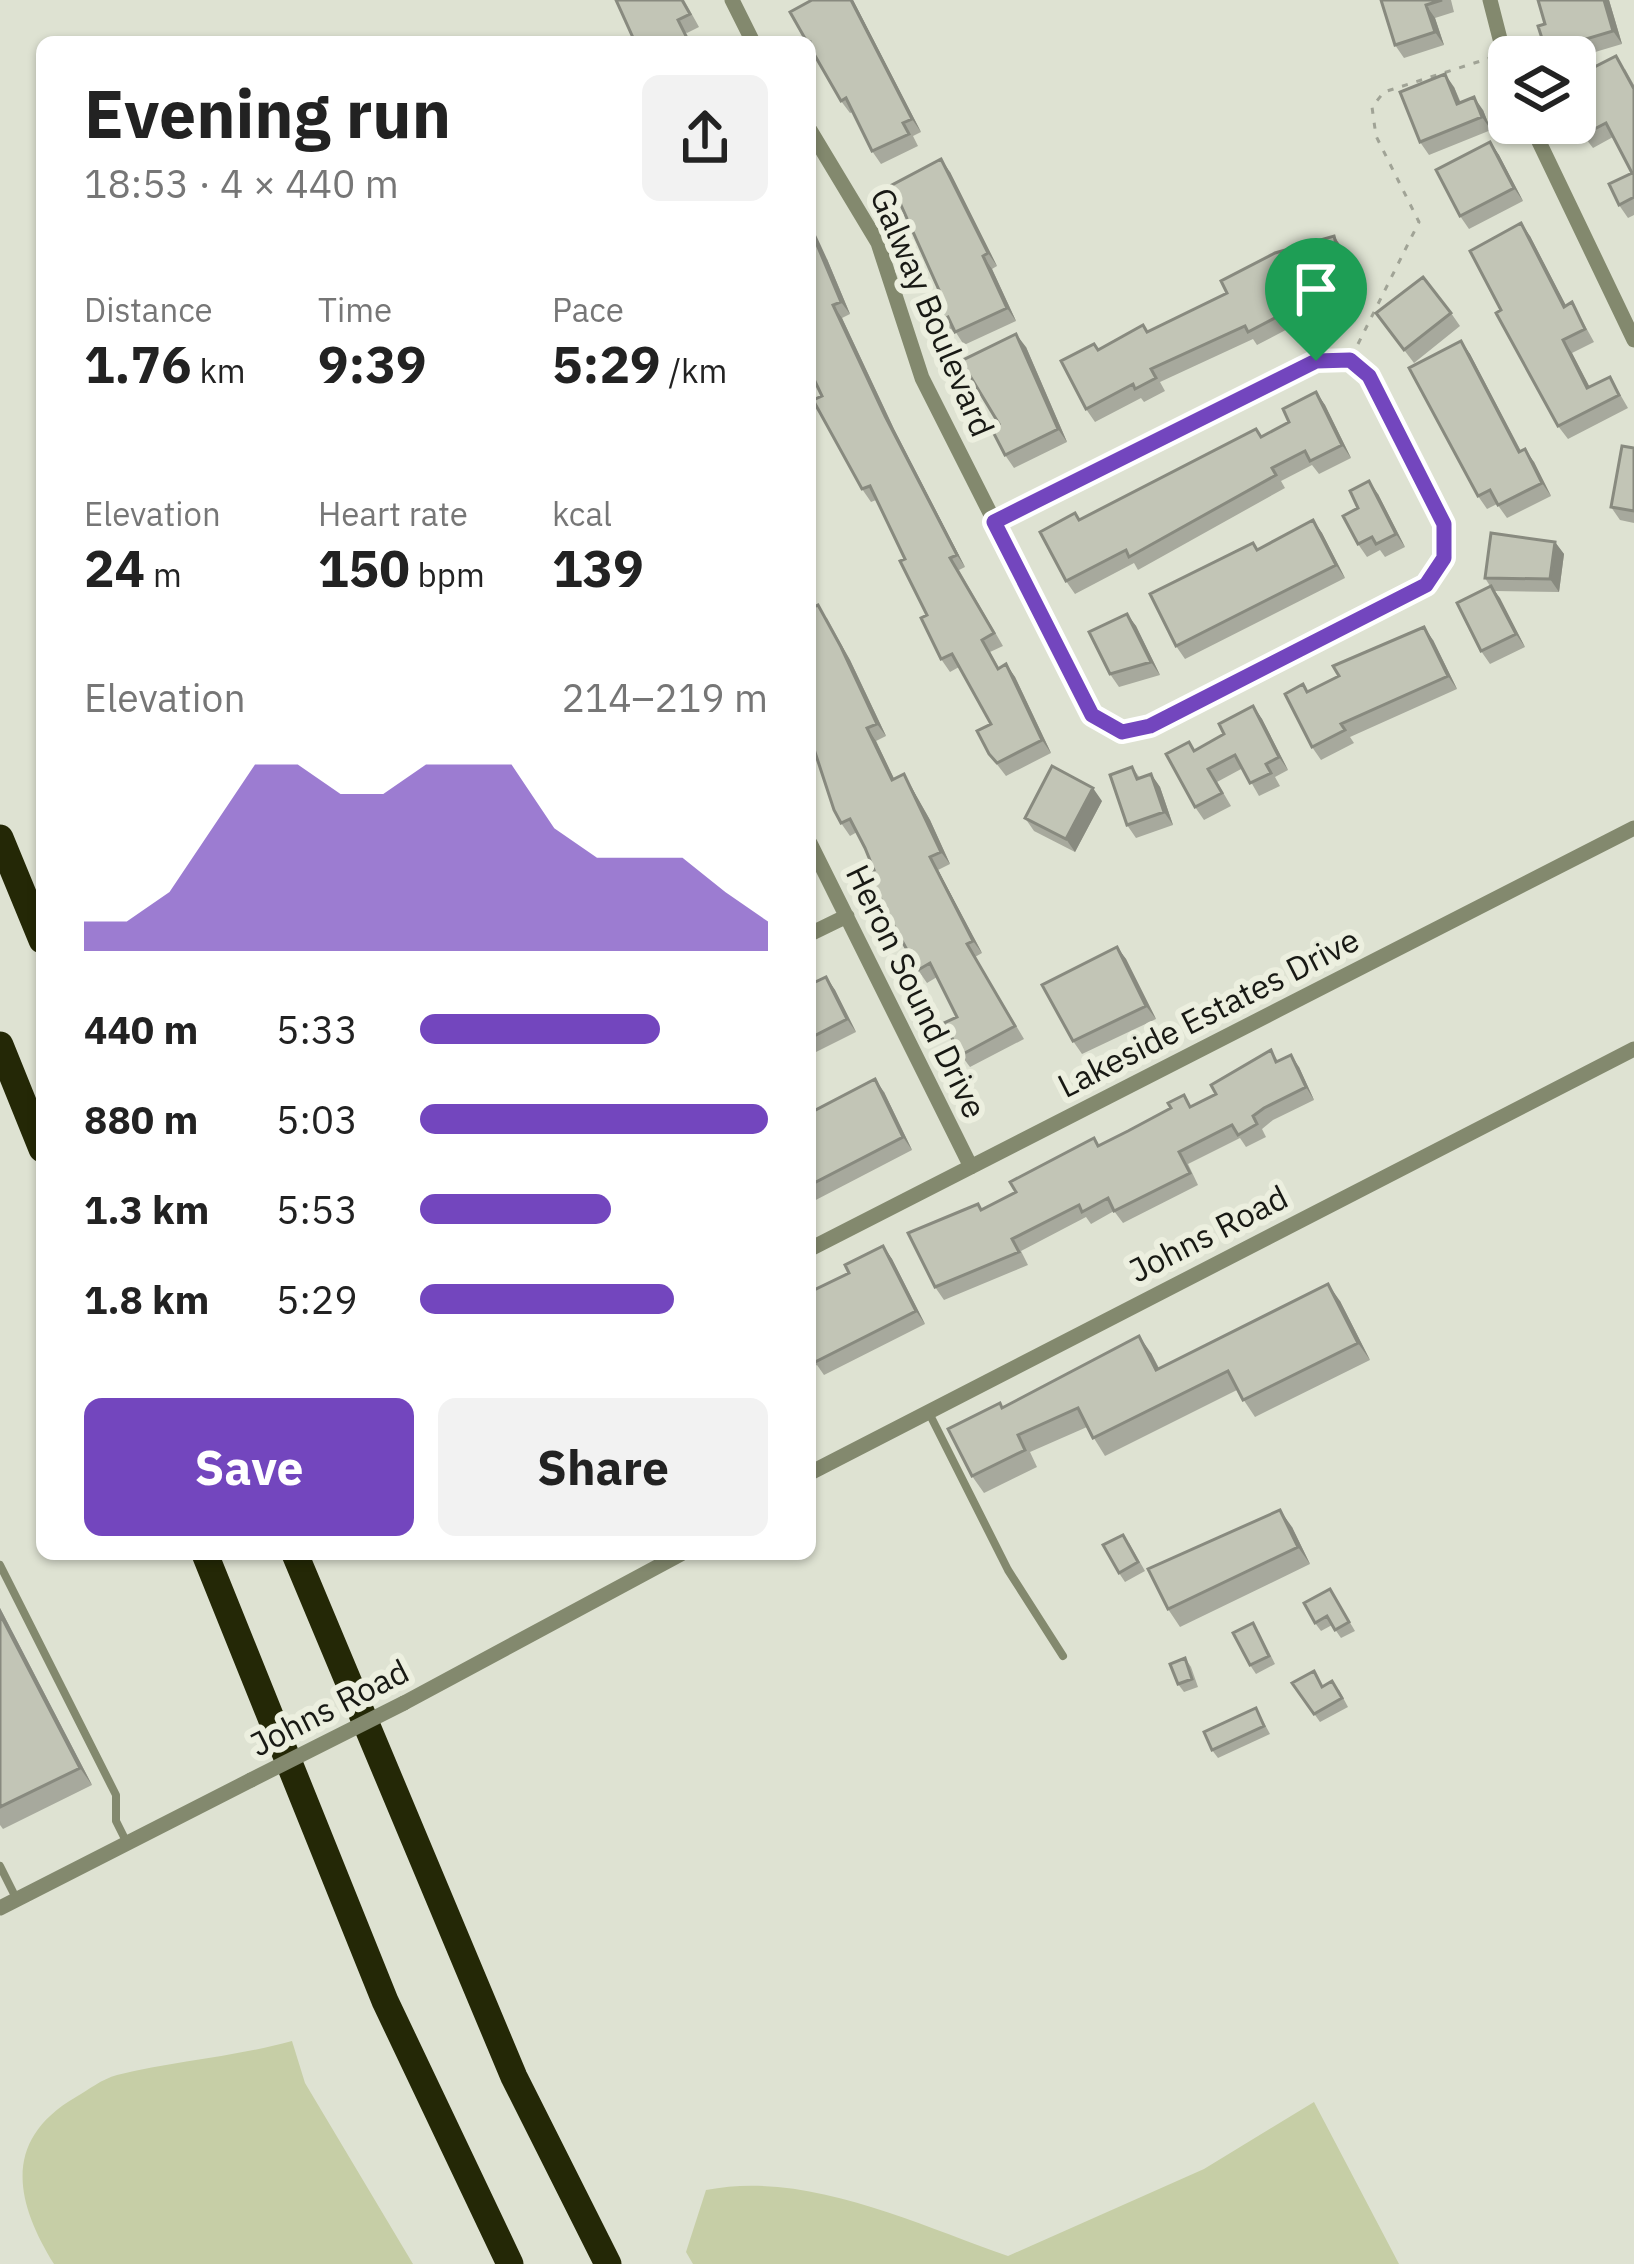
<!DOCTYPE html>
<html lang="en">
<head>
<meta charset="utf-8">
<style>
	:root { --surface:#fff; --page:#f2f2f2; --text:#222; --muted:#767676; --accent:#7346be }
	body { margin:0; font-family:"IBM Plex Sans",sans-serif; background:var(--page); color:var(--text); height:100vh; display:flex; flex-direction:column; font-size:45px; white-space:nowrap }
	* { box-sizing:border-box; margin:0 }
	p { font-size:39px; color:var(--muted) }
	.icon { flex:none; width:66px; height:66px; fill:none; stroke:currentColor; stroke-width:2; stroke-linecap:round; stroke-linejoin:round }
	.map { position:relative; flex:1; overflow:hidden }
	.side { position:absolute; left:36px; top:36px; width:780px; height:1524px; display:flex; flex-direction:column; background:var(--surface); border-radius:18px; box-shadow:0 3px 9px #0004 }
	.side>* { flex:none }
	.controls { position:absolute; left:1488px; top:36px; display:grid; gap:24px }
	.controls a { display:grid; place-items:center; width:108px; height:108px; border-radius:18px; background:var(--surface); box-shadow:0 3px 9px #0004; font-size:60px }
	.pin { position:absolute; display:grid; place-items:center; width:102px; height:102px; color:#fff; margin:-123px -51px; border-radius:50% 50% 50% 0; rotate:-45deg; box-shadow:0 0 12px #0007 }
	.pin .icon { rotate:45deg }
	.round { display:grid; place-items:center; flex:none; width:126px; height:126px; border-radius:18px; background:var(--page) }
	.headline { display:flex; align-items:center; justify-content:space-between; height:204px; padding:0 48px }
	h1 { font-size:66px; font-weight:700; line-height:90px }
	.figures { display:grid; grid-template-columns:repeat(3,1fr); gap:18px; height:204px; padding:12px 48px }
	.figures div { display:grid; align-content:center }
	.figures b { font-size:51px; font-weight:700 }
	.figures small { font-size:33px; font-weight:400 }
	.figures p { font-size:33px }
	.chart { height:336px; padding:24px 48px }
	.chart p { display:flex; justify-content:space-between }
	.chart svg { width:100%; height:216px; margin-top:12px; fill:var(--accent); opacity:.7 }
	.button { display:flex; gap:24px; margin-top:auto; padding:24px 48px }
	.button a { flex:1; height:138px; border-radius:18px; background:var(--accent); color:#fff; font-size:48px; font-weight:700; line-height:138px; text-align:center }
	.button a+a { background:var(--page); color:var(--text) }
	ul { padding:0 48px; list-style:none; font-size:39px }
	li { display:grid; grid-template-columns:192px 144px 1fr; align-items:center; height:90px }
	li i { height:30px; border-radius:15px; background:var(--accent) }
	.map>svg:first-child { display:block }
</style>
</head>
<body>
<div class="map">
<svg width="1634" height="2264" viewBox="0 0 1634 2264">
	<rect width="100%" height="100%" fill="#dee2d2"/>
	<path fill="#c6cea6" d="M 292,2041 L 305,2083 L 413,2264 L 54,2264 C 15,2201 2,2140 76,2097 C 88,2090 102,2079 117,2075 C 175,2061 234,2057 292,2041 Z
		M 1314,2102 L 1399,2264 L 693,2264 L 686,2252 L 706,2190 C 806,2170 916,2224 1008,2256 L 1204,2169 Z"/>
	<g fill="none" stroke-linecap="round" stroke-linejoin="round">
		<path stroke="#a0a396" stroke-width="3" stroke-dasharray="6 9" stroke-linecap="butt" d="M 1358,344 L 1419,222 L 1376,136 L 1372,107 L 1384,92 L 1490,58"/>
		<path stroke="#83896e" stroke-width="8" d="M 928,1411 L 1008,1570 L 1063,1656
			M 0,1565 L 116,1795 L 116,1821 L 127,1843
			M 0,1866 L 16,1898"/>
		<path stroke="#83896e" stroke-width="15" d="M 732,0 L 753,42
			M 1490,0 L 1509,74
			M 1530,123 L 1634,340
			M 810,130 L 878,243 L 922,378 L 1092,715 L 1122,732 L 1150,726 L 1427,585 L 1444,558 L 1444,524 L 1368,376 L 1350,360 L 1316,361 L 995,522
			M 810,843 L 971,1167
			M 810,934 L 847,916
			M 810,1249 L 1634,828
			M 810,1473 L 1634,1049
			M 404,1703 L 681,1554
			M 0,1908 L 251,1780"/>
		<path stroke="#242806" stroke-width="27" d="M 0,838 L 42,940
			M 0,1045 L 42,1149
			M 205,1554 L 385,2001 L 510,2264
			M 295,1554 L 514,2077 L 608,2264"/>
		<path stroke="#83896e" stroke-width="15" d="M 251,1780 L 404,1703"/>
	</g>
	<path fill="#a7a99d" d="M 616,0 L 684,0 L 699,27 L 687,33 Z
		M 853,0 L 921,132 L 913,136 L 918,146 L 881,164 L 872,151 L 853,112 L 850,113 L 841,101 Z
		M 1381,0 L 1451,0 L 1454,12 L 1435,18 L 1444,45 L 1404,58 L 1395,45 Z
		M 1609,0 L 1622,44 L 1575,58 L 1550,57 L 1546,51 Z
		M 1625,69 L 1634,85 L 1634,215 L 1628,218 L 1619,205 L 1632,173 L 1613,137 L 1593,148 L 1583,135 L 1588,107 Z
		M 1454,87 L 1461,103 L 1483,110 L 1491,130 L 1429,155 L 1420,142 Z
		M 1490,142 L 1499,155 L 1523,201 L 1469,229 L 1460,216 Z
		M 950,172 L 997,266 L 992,269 L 1016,321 L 964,345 L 955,331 L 951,333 L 942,320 Z
		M 1530,236 L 1566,306 L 1572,302 L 1594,342 L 1572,353 L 1589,387 L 1610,377 L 1628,408 L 1568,439 L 1558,426 L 1501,310 Z
		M 1343,249 L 1359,305 L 1301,322 L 1257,345 L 1253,339 L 1160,382 L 1165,391 L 1144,402 L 1141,398 L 1095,422 L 1086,409 L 1098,350 L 1148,332 Z
		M 827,259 L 850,314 L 842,318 L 894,429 L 965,567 L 959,570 L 1003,646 L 990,652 L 999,668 L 1006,664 L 1015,677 L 1051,753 L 1006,776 L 989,754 L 991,724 L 959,667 L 950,672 L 941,659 L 927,615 L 905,559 L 876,500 L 871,502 L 862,489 L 822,396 Z
		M 1376,313 L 1451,313 L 1460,326 L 1414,363 Z
		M 1461,341 L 1470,354 L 1521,451 L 1534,462 L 1551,496 L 1507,518 L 1497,504 L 1487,509 L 1478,496 Z
		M 1026,347 L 1067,442 L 1014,468 L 1005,455 L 999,424 Z
		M 1316,392 L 1325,405 L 1351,458 L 1319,474 L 1312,465 L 1281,481 L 1285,488 L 1138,570 L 1134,563 L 1075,594 L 1066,581 L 1080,520 L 1256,429 L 1262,437 L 1289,422 Z
		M 1634,448 L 1634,523 L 1620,520 L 1611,507 Z
		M 1378,494 L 1405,547 L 1385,557 L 1380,550 L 1367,557 L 1358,544 L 1358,508 Z
		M 1313,520 L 1322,533 L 1345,578 L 1185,659 L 1176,646 L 1253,543 L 1258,549 Z
		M 1555,542 L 1564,554 L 1559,592 L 1495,591 L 1525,647 L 1490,664 L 1481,651 L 1490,586 L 1485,578 Z
		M 810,609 L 827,618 L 850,660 L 886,736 L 876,741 L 894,779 L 904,774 L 930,820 L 950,864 L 938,870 L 982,953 L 975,957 L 1024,1039 L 970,1067 L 961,1055 L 957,1017 L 937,977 L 927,983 L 918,970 L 857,832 L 850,836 L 841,823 L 813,747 L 810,749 Z
		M 1127,614 L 1136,626 L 1160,675 L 1119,687 L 1110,674 Z
		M 1433,640 L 1457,689 L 1350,737 L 1354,743 L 1321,760 L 1312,747 L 1309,692 Z
		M 1253,706 L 1262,719 L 1288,770 L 1275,777 L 1280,786 L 1259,796 L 1243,768 L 1217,782 L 1231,806 L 1204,820 L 1195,807 L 1195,750 L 1224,734 Z
		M 1132,767 L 1140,778 L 1151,774 L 1160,787 L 1173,825 L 1136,838 L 1127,825 Z
		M 1102,801 L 1075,852 L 1034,831 L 1025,818 Z
		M 1117,947 L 1126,959 L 1156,1019 L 1082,1054 L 1073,1041 Z
		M 826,977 L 835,990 L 856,1032 L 810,1055 L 810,980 L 812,983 Z
		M 1271,1050 L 1278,1061 L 1299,1067 L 1314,1100 L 1273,1120 L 1262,1129 L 1266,1137 L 1246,1147 L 1240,1138 L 1188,1164 L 1198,1185 L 1123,1223 L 1114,1211 L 1091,1224 L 1086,1217 L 1021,1251 L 1028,1265 L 944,1300 L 935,1287 L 982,1210 L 1016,1192 L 1094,1138 L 1099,1145 L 1192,1107 L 1216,1094 Z
		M 884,1092 L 912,1150 L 810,1203 L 810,1113 Z
		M 883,1246 L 892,1259 L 925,1324 L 824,1375 L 817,1365 L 810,1369 L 810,1292 L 849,1273 Z
		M 1340,1301 L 1370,1360 L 1255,1417 L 1237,1390 L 1105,1456 L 1087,1427 L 1030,1452 L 1037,1467 L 984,1493 L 972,1476 L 1003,1408 L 1151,1353 L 1159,1368 Z
		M 1292,1527 L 1310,1564 L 1180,1627 L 1168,1609 Z
		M 1129,1543 L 1145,1571 L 1125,1582 L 1119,1573 Z
		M 1330,1589 L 1355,1631 L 1341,1638 L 1332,1625 L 1321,1631 L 1315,1623 Z
		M 0,1608 L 92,1785 L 3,1829 L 0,1825 Z
		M 1259,1632 L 1275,1664 L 1256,1674 L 1250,1665 Z
		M 1185,1658 L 1191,1667 L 1198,1687 L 1184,1692 L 1178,1684 Z
		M 1292,1683 L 1339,1690 L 1348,1707 L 1320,1722 Z
		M 1256,1708 L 1270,1734 L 1218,1758 L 1212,1750 Z"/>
	<path fill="#888a7f" d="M 851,0 L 853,0 L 921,132 L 912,119 Z
		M 1604,0 L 1609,0 L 1622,44 L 1613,31 Z
		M 1426,5 L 1435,18 L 1444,45 L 1435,32 Z
		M 1445,74 L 1454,87 L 1466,117 L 1457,104 Z
		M 1474,97 L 1483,110 L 1491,130 L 1482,117 Z
		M 1490,142 L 1499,155 L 1523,201 L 1514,188 Z
		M 941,159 L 950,172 L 997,266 L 988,253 Z
		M 810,222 L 827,259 L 850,314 L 841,302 L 810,228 Z
		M 1521,223 L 1530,236 L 1573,319 L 1564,307 Z
		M 1334,236 L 1343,249 L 1359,305 L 1349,292 Z
		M 983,256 L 992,269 L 1016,321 L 1007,308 Z
		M 833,305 L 842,318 L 894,429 L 965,567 L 957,555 L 885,416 Z
		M 1016,334 L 1026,347 L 1067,442 L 1058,429 Z
		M 1563,340 L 1572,353 L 1597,401 L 1587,388 Z
		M 1461,341 L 1470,354 L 1528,465 L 1519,452 Z
		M 1316,392 L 1325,405 L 1351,458 L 1342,445 Z
		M 1525,449 L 1534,462 L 1551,496 L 1542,483 Z
		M 1369,481 L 1378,494 L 1405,547 L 1396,534 Z
		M 1313,520 L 1322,533 L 1345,578 L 1336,565 Z
		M 1555,542 L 1564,554 L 1559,592 L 1550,579 Z
		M 1491,586 L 1500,598 L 1525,647 L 1516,634 Z
		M 818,605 L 850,660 L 886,736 L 877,724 Z
		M 1127,614 L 1136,626 L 1160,675 L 1151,662 Z
		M 1424,627 L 1433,640 L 1457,689 L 1448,676 Z
		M 1006,664 L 1015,677 L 1051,753 L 1042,740 Z
		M 1253,706 L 1262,719 L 1288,770 L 1279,757 Z
		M 867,728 L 876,741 L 901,793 L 892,780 Z
		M 904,774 L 930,820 L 950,864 L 941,852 Z
		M 1151,774 L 1160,787 L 1173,825 L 1164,812 Z
		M 1093,788 L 1102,801 L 1075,852 L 1066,839 Z
		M 930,857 L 938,870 L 982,953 L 973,941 Z
		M 1117,947 L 1126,959 L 1156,1019 L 1146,1006 Z
		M 826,977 L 835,990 L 856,1032 L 847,1019 Z
		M 1291,1055 L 1299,1067 L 1314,1100 L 1306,1087 Z
		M 875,1079 L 884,1092 L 912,1150 L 903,1137 Z
		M 883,1246 L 892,1259 L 925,1324 L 916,1311 Z
		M 1328,1284 L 1340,1301 L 1370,1360 L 1358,1343 Z
		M 1139,1336 L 1151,1353 L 1168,1387 L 1156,1370 Z
		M 1280,1510 L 1292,1527 L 1310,1564 L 1298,1547 Z
		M 0,1608 L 92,1785 L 80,1768 L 0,1614 Z"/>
	<path fill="#c2c5b6" stroke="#888a7f" stroke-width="3" d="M 616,0 L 682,0 L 690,14 L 678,20 L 689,42 L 635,42 Z
		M 812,0 L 851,0 L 912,119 L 903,123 L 909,134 L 872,151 L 846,98 L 841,101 L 810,47 L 810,42 L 807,42 L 790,12 Z
		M 1381,0 L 1442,0 L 1426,5 L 1435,32 L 1395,45 Z
		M 1538,0 L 1604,0 L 1613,31 L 1546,51 L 1538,26 L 1545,24 Z
		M 1616,56 L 1634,89 L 1634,197 L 1619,205 L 1609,184 L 1632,173 L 1606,123 L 1583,135 L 1575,118 L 1575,113 L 1588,107 L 1575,82 L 1575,77 Z
		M 1445,74 L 1457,104 L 1474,97 L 1482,117 L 1420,142 L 1400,92 Z
		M 1490,142 L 1514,188 L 1460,216 L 1436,170 Z
		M 941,159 L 988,253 L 983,256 L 1007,308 L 955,332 L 948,317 L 942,320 L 934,303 L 943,299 L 892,185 Z
		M 1521,223 L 1564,307 L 1572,302 L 1585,329 L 1563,340 L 1587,388 L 1610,377 L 1619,395 L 1558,426 L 1496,313 L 1501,310 L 1470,251 Z
		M 810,228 L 841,302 L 833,305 L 885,416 L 957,555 L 950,558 L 994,633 L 982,640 L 998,669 L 1006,664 L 1042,740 L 997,763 L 989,754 L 977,731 L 991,724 L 952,654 L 941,659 L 921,618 L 927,615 L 900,561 L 905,559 L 870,486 L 862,489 L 813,400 L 822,396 L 810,371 Z
		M 1334,236 L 1349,292 L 1292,309 L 1248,332 L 1245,326 L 1151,369 L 1156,378 L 1135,389 L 1133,384 L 1086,409 L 1061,361 L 1094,344 L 1098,350 L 1143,325 L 1147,332 L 1227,293 L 1221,281 L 1275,253 Z
		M 1423,277 L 1451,313 L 1404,350 L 1376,313 Z
		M 1016,334 L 1058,429 L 1005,455 L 991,428 L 999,424 L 961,361 Z
		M 1461,341 L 1519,452 L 1525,449 L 1542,483 L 1498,505 L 1490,490 L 1478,496 L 1409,368 Z
		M 1316,392 L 1342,445 L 1310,461 L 1305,451 L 1272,468 L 1276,475 L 1129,557 L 1126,550 L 1066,581 L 1040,532 L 1075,513 L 1079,520 L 1256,429 L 1261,437 L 1289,422 L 1283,409 Z
		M 1622,446 L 1634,448 L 1634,511 L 1611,507 Z
		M 1369,481 L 1396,534 L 1376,544 L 1372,537 L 1358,544 L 1343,516 L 1358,508 L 1350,491 Z
		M 1313,520 L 1336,565 L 1176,646 L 1150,594 L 1253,543 L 1257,550 Z
		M 1491,533 L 1555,542 L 1550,579 L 1485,578 Z
		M 1491,586 L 1516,634 L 1481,651 L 1457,603 Z
		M 818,605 L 841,647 L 877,724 L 867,728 L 892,780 L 904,774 L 941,852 L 930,857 L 973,941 L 967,944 L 1015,1026 L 961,1055 L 944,1023 L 957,1017 L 930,963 L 918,970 L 895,928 L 868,873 L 874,870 L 865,848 L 850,819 L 841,823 L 834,810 L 810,737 L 810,609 Z
		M 1127,614 L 1151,662 L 1110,674 L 1089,632 Z
		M 1424,627 L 1448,676 L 1341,724 L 1345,730 L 1312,747 L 1285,694 L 1303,684 L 1307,692 L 1339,676 L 1333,666 Z
		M 1253,706 L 1279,757 L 1266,764 L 1271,773 L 1250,783 L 1235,755 L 1208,769 L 1222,793 L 1195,807 L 1166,754 L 1189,742 L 1194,751 L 1224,734 L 1219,724 Z
		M 1052,766 L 1093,788 L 1066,839 L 1025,818 Z
		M 1132,767 L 1137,779 L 1151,774 L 1164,812 L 1127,825 L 1110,775 Z
		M 1117,947 L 1146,1006 L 1073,1041 L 1042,985 Z
		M 826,977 L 847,1019 L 810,1038 L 810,983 L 811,984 Z
		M 1271,1050 L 1276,1062 L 1291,1055 L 1306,1087 L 1264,1108 L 1253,1116 L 1257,1124 L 1238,1135 L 1232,1125 L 1179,1152 L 1190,1173 L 1114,1211 L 1108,1198 L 1082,1212 L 1079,1205 L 1012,1239 L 1019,1252 L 935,1287 L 908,1233 L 978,1204 L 981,1210 L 1016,1192 L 1010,1182 L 1094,1138 L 1098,1146 L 1128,1131 L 1171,1108 L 1168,1103 L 1184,1095 L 1190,1107 L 1216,1094 L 1211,1085 Z
		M 875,1079 L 903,1137 L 810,1185 L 810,1113 Z
		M 883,1246 L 916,1311 L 815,1362 L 810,1352 L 810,1292 L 849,1273 L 845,1265 Z
		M 1328,1284 L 1358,1343 L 1243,1400 L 1228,1371 L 1093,1438 L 1078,1408 L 1018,1435 L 1025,1450 L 972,1476 L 948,1429 L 1000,1403 L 1002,1408 L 1139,1336 L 1156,1370 Z
		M 1280,1510 L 1298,1547 L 1168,1609 L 1148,1569 Z
		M 1123,1535 L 1138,1562 L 1119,1573 L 1103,1545 Z
		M 1330,1589 L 1349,1622 L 1335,1630 L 1327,1616 L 1315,1623 L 1304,1603 Z
		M 0,1614 L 80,1768 L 0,1807 Z
		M 1253,1623 L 1269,1656 L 1250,1665 L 1233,1633 Z
		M 1185,1658 L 1192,1679 L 1178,1684 L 1170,1664 Z
		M 1314,1671 L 1322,1687 L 1332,1681 L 1342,1698 L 1314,1714 L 1292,1683 Z
		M 1256,1708 L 1264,1726 L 1212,1750 L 1204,1732 Z"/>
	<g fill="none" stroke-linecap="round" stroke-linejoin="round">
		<defs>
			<path id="route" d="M 1350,360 L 1369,376 L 1444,524 L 1444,558 L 1426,585 L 1150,726 L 1122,732 L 1092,715 L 994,522 L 1316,361 Z"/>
		</defs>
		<use href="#route" stroke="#fff" stroke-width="24"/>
		<use href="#route" stroke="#7346be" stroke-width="15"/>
	</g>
	<g text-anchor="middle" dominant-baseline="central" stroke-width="12" stroke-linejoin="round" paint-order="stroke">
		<g font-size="33" fill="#181914" stroke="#ecefdf">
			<text transform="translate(933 312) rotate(67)">Galway Boulevard</text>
			<text transform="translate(917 991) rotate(64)">Heron Sound Drive</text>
			<text transform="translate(1208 1012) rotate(-27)">Lakeside Estates Drive</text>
			<text transform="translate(1208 1233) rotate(-27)">Johns Road</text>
			<text transform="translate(329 1707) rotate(-27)">Johns Road</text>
		</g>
	</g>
</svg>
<div class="controls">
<a><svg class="icon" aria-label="layers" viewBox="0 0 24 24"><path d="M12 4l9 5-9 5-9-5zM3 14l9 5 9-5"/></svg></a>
</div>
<div class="pin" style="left:1316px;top:361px;background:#1e9e55"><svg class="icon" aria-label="arrive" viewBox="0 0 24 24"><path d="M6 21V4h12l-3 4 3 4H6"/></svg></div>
<section class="side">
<div class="headline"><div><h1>Evening run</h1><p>18:53 · 4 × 440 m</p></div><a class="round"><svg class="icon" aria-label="share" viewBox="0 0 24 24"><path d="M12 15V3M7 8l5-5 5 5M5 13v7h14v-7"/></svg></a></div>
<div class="figures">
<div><p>Distance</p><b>1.76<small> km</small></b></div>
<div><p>Time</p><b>9:39</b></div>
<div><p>Pace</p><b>5:29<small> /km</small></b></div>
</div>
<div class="figures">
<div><p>Elevation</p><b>24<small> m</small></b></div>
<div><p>Heart rate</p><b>150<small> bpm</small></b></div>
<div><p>kcal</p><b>139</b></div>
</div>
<div class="chart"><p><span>Elevation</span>214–219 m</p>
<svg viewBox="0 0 160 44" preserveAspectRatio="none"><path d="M0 44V38L10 38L20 32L30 19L40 6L50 6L60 12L70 12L80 6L90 6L100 6L110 19L120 25L130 25L140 25L150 32L160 38V44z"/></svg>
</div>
<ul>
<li><b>440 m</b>5:33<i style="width:69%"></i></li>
<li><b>880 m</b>5:03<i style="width:100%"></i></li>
<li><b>1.3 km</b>5:53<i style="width:55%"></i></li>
<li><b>1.8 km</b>5:29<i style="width:73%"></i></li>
</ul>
<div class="button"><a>Save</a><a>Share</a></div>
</section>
</div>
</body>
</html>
